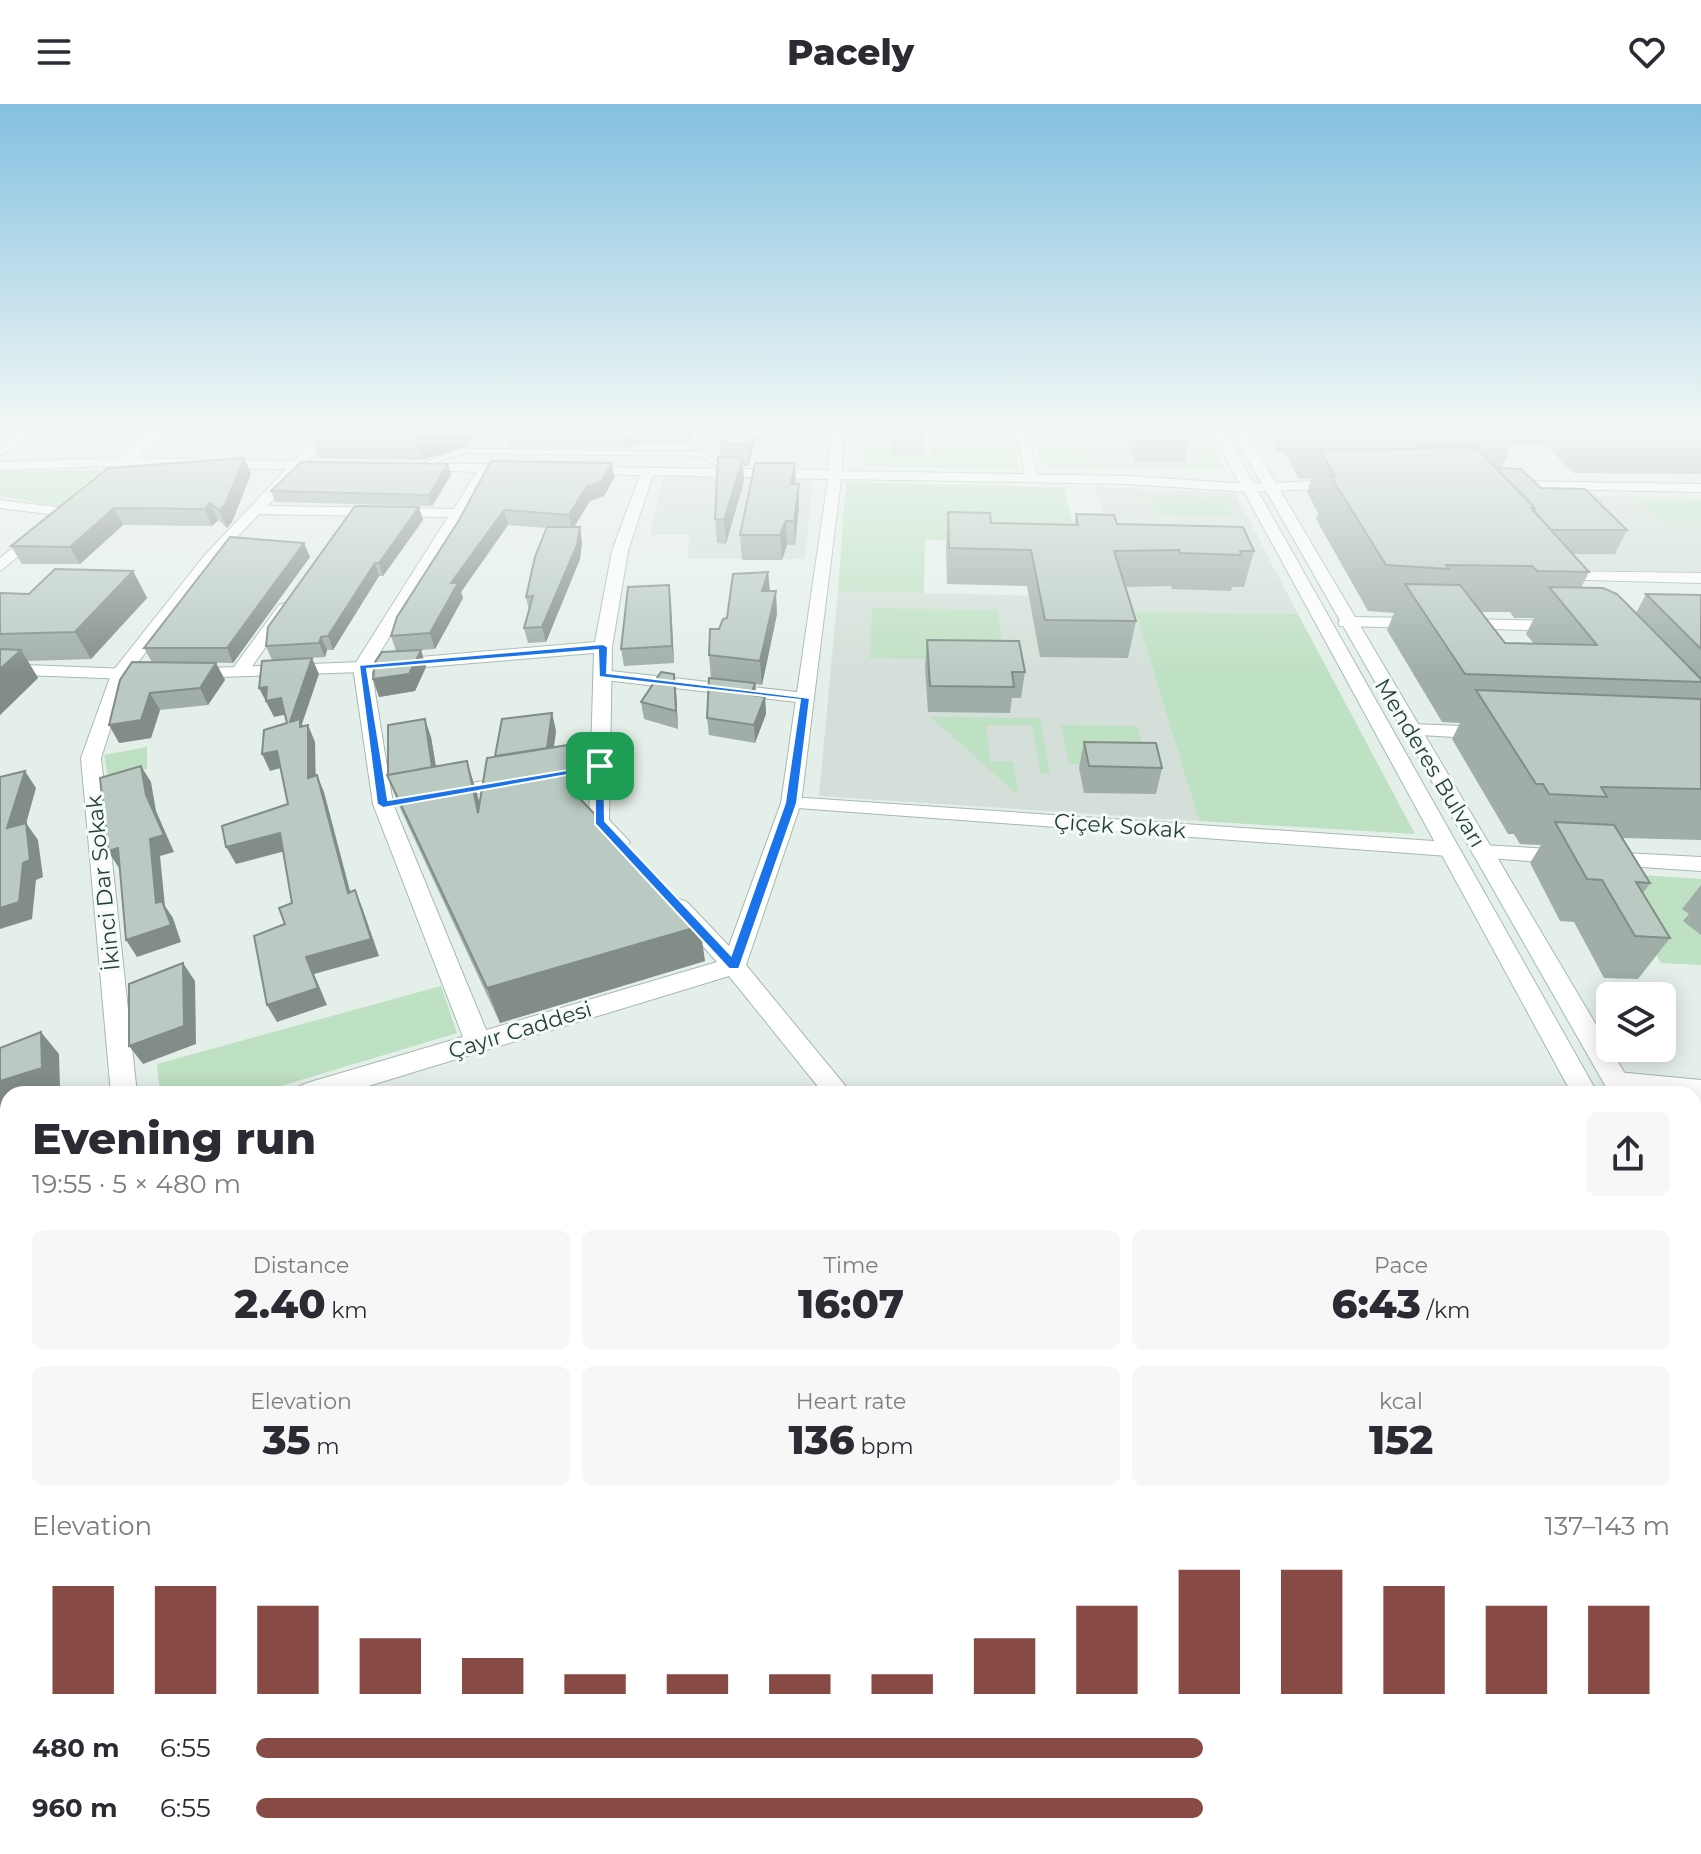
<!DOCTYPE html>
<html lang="en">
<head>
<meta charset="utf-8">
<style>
	:root { --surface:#fff; --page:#f7f7f7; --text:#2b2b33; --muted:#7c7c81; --accent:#874a45 }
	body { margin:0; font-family:Montserrat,sans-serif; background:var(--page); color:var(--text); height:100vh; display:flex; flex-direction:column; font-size:30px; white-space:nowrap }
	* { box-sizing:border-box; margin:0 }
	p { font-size:26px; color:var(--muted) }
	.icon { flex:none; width:44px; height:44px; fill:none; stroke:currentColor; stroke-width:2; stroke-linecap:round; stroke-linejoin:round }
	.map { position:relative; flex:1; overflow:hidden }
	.panel { position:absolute; left:0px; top:982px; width:1702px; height:768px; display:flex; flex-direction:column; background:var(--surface); border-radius:24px 24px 0 0; box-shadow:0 4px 20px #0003 }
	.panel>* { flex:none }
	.controls { position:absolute; left:1596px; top:878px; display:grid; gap:16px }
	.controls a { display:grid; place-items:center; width:80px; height:80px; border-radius:12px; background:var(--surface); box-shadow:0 4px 20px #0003; font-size:40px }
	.pin { position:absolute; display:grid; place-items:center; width:68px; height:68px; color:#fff; margin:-34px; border-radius:16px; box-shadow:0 4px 12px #0006 }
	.round { display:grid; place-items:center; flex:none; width:84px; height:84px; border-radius:12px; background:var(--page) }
	.head { display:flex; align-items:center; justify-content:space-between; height:136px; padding:0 32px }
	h1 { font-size:44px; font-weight:800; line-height:60px }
	.figures { display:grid; grid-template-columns:repeat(3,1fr); gap:12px; height:136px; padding:8px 32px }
	.figures div { display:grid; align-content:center; border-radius:12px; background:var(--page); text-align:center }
	.figures b { font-size:40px; font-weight:800 }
	.figures small { font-size:22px; font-weight:400 }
	.figures p { font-size:22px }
	.chart { height:224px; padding:16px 32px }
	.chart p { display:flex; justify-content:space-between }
	.chart svg { width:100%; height:144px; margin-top:8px; stroke:var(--accent); stroke-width:6 }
	ul { padding:0 32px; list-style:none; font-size:26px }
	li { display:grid; grid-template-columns:128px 96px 1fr; align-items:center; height:60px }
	li i { height:20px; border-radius:10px; background:var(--accent) }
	header { display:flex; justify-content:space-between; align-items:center; height:104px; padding:0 32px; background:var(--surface); font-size:36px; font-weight:800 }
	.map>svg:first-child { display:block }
</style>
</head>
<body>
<header><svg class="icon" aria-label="menu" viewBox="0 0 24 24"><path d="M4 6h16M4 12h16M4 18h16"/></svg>Pacely<svg class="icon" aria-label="heart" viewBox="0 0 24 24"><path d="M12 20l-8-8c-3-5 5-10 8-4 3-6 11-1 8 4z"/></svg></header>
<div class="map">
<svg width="1701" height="1750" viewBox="0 0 1701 1750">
	<rect width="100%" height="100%" fill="#e5efe9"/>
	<path fill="#d3dfd8" d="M 1033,327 L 1205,327 L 1222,364 L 1043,362 Z
		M 664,373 L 813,376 L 805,455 L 687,455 L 690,431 L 650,431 Z
		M 1095,383 L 1235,389 L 1298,510 L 1135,509 L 1199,717 L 819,692 L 838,487 L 1129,494 Z
		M 1483,389 L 1701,394 L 1701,468 L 1551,465 Z"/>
	<path fill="#bee0c3" d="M 862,327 L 898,331 L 892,350 L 932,350 L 930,328 L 1011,327 L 1019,365 L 865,362 Z
		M 1033,327 L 1091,327 L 1073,329 L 1083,358 L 1118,359 L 1119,363 L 1043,362 Z
		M 1191,340 L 1211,340 L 1222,364 L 1185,364 L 1183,360 L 1198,358 Z
		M 101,366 L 59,402 L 0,392 L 0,367 Z
		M 846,378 L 1064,383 L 1078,439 L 925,436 L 924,489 L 838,487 Z
		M 1149,393 L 1226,394 L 1235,412 L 1155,411 Z
		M 1638,396 L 1701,397 L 1701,418 L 1660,417 Z
		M 872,504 L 998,506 L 1004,556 L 870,554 Z
		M 1135,508 L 1298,510 L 1415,730 L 1199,717 Z
		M 931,613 L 1040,614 L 1050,670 L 1041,670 L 1032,621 L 986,621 L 990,657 L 1013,658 L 1018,691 Z
		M 1061,621 L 1137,622 L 1148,660 L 1069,660 Z
		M 147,643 L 147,665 L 108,672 L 104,651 Z
		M 1611,769 L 1701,775 L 1701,861 L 1661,859 Z
		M 441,882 L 457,929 L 254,990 L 160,990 L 157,960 Z"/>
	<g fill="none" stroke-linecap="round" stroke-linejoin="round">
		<defs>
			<path id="service" d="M 462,345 L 704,348 L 731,367 L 726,368 L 702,352 L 463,349 L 417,364 L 412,363 Z"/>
			<path id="minor" d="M 322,327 L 335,327 L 267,402 L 454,405 L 481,361 L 493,364 L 371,563 L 393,700 L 491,938 L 487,945 L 478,948 L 469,945 L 465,938 L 373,700 L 353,563 L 448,413 L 259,410 L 214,458 L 127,573 L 101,654 L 137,990 L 111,990 L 81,654 L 112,568 L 204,452 Z
				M 1015,327 L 1027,327 L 1038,377 L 1026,374 Z
				M 0,396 L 65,404 L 72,408 L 65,412 L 0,404 Z
				M 1554,467 L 1701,469 L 1701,479 L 1548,475 L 1546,472 Z
				M 285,499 L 293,504 L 246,571 L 234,571 L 234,563 L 279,501 Z
				M 1346,513 L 1420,514 L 1428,519 L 1420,524 L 1340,522 L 1338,518 Z
				M 1461,515 L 1560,517 L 1568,522 L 1560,527 L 1455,524 L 1453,520 Z
				M 602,566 L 805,589 L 814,594 L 805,599 L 596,575 L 593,571 Z
				M 1411,620 L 1488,623 L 1497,629 L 1488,635 L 1404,630 L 1402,626 Z
				M 600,656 L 610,662 L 607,666 L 444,696 L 434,690 L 444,684 Z
				M 791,693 L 1448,738 L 1459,745 L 1448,752 L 784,703 L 781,699 L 784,695 Z
				M 1483,741 L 1568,746 L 1579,753 L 1568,760 L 1475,753 L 1472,748 L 1475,743 Z
				M 1605,748 L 1701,753 L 1701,767 L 1597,760 L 1594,755 L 1597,750 Z
				M 1617,968 L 1701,976 L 1701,998 L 1694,997 L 1694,990 L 1632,990 L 1608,985 L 1604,978 L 1608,971 Z
				M 1418,1742 L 1489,1742 L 1492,1750 L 1421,1750 Z"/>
			<path id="tertiary" d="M 19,327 L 33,327 L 0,352 L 0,342 Z
				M 151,327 L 165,327 L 137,354 L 329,358 L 336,362 L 329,366 L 128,362 L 119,367 L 113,362 L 0,366 L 0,358 L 121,354 Z
				M 831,327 L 843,327 L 842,367 L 1129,372 L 1248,380 L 1341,376 L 1348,380 L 1341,384 L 1248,388 L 1129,380 L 841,375 L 801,699 L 746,861 L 852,990 L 824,990 L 729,872 L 342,990 L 294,990 L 298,983 L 307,979 L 717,858 L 668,803 L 679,795 L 687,798 L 729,842 L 781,699 L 828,375 L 653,371 L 628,447 L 612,543 L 609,716 L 630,738 L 626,743 L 612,743 L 589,718 L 594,549 L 362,568 L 190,574 L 181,569 L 184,565 L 362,558 L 595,538 L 612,447 L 640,371 L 582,370 L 575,366 L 577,363 L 828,366 Z
				M 418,359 L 517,361 L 524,365 L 517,369 L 413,366 L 413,360 Z
				M 1506,377 L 1701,380 L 1701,388 L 1501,384 L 1501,378 Z
				M 34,427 L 46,430 L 0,467 L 0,454 Z
				M 0,560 L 154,566 L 163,571 L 154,576 L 0,570 Z
				M 8,1078 L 8,1104 L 0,1106 L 0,1081 Z
				M 1219,1742 L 1261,1742 L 1264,1750 L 1222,1750 Z"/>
			<path id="secondary" d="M 1211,327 L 1224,327 L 1598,990 L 1572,990 Z
				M 1232,327 L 1245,327 L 1637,990 L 1610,990 Z
				M 1694,1098 L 1701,1101 L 1701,1137 L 1694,1134 Z
				M 1694,1171 L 1701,1174 L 1701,1211 L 1694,1209 Z"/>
		</defs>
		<use href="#service" stroke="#a7b8b0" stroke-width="2"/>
		<use href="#minor" stroke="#a7b8b0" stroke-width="2"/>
		<use href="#tertiary" stroke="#a7b8b0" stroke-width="2"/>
		<use href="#secondary" stroke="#a3bbb0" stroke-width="2"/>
		<path stroke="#84b49f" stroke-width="8" stroke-dasharray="6 9" stroke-linecap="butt" d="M 0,1627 L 8,1629
			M 323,1742 L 346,1750"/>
		<use href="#service" fill="#fff" fill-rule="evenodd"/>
		<use href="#minor" fill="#fff" fill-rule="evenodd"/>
		<use href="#tertiary" fill="#fff" fill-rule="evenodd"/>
		<use href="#secondary" fill="#fff" fill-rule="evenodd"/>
	</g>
	<path fill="#a0aea7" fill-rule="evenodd" d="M 308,327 L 478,327 L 469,342 L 422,356 L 318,354 Z
		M 506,327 L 692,327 L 690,340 L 633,340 L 631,344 L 509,343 Z
		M 719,327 L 771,327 L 770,337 L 755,337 L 748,362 L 743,362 L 744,377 L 726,440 L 717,439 L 715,415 L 720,353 Z
		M 881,327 L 924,327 L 923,350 L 892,350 L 890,331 L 881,331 Z
		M 1123,327 L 1184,327 L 1189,337 L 1185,358 L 1135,358 Z
		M 1266,327 L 1701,327 L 1701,370 L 1574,369 L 1545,341 L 1512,341 L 1502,364 L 1627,426 L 1615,450 L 1572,450 L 1589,468 L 1581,484 L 1636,509 L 1646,490 L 1701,491 L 1701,736 L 1622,734 L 1650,779 L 1643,789 L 1670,834 L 1638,875 L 1604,874 L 1574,818 L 1560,817 L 1530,759 L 1541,741 L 1520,740 L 1514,730 L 1508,730 L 1452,635 L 1460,619 L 1442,618 L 1387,526 L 1394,509 L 1368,507 L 1316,415 L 1318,409 L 1307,388 L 1311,374 L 1299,375 L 1285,349 L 1278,349 ZM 1481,508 L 1510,508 L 1514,514 L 1534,514 L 1526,530 L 1534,540 L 1505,539 Z
		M 244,354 L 251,370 L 232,418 L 227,424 L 218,416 L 212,422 L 123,421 L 80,460 L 22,460 L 11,442 Z
		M 612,359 L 614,374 L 604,392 L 590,397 L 574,423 L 582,438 L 580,455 L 546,538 L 528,539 L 524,524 L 529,506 L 526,493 L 546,424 L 508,421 L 461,488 L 463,494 L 435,545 L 421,546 L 426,563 L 415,587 L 379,593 L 373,575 L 396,547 L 391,532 L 459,416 Z
		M 451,371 L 432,402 L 275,398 L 271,387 Z
		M 796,380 L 799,403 L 795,441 L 787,441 L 782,456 L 742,456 L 740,431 Z
		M 948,408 L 991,419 L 1074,421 L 1076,410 L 1117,420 L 1254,447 L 1244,483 L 1232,483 L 1231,487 L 1172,485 L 1171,482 L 1125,483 L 1136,517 L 1128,554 L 1040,553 L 1027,482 L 947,480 L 946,443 Z
		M 423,416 L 383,472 L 379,472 L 333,546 L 327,546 L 325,553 L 272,556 L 266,542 Z
		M 310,453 L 233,559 L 197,558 L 216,559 L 225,576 L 208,601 L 160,606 L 151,634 L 119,639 L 152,558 L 144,544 Z
		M 133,467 L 147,494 L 91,555 L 28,557 L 38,574 L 0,611 L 0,489 L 29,490 Z
		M 768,468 L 770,487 L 777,510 L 762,581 L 755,580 L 756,592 L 765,593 L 766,610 L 755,639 L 709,631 L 707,614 L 711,574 L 709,551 L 719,525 L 727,514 Z
		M 669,481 L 674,559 L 624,562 L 621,545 Z
		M 927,536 L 1025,568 L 1021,594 L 1012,594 L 1010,609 L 928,608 L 925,562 Z
		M 674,570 L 676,587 L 678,625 L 644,615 L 641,598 Z
		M 552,609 L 556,627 L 554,643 L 576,676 L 576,691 L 705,857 L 500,919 L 401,706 L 387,671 L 431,633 L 436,663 L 478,693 L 479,700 Z
		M 1084,638 L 1162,664 L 1156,690 L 1084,689 L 1079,664 Z
		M 1701,781 L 1701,831 L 1683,817 L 1689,810 L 1682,805 Z
		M 1701,1006 L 1701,1033 L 1694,1021 L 1694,1013 Z"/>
	<path fill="#828d88" d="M 413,327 L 478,327 L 469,342 L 422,356 Z
		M 629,327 L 631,327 L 633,340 L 631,344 Z
		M 688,327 L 692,327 L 690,340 Z
		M 750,327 L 755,327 L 755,337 L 748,362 L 747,340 Z
		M 244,354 L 251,370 L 232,418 L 227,424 L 219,406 Z
		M 743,354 L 744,377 L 726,440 L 724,416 Z
		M 612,359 L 614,374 L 604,392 L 590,397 L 572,426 L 569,411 L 587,382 Z
		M 795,359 L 796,382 L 791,380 Z
		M 448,360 L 451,371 L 432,402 L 429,391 Z
		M 799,380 L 799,403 L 795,441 L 794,417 Z
		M 210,399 L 218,416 L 212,422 L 205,405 Z
		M 419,403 L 423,416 L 383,472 L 379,459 Z
		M 114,404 L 123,421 L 80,460 L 70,443 Z
		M 504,406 L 508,421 L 461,488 L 463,494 L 435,545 L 430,529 L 451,479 Z
		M 786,417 L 787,441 L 782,456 L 780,431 Z
		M 580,423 L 582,438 L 580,455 L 546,538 L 542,523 Z
		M 304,439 L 310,453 L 233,559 L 227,544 Z
		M 375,459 L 379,472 L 333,546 L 328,532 Z
		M 133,467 L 147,494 L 91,555 L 75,528 Z
		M 768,468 L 770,491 L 762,487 Z
		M 669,481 L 671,497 L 674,559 L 672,542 Z
		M 776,487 L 777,510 L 762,581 L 760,557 Z
		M 321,533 L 327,546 L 325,553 L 319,539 Z
		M 21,546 L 38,574 L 0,611 L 0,565 Z
		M 421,546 L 426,563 L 415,587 L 379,593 L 373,575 Z
		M 312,554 L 319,570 L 302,620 L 307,632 L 290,618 Z
		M 216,559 L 225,576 L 208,601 L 200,584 Z
		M 674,570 L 676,587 L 678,625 L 676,607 Z
		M 755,579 L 757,596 L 751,591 Z
		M 267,583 L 281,594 L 288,610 L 274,613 L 259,584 Z
		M 150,589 L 160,606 L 151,634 L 119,639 L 109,621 Z
		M 765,593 L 766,610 L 755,639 L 754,621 Z
		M 552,609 L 556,627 L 551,661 L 501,670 Z
		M 425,615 L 431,633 L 439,681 L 433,663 Z
		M 308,621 L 315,638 L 316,690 L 308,674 Z
		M 568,641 L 576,676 L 577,718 L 569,683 Z
		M 277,647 L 284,663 L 270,667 L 262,650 Z
		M 467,657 L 478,693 L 489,745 L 478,709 Z
		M 141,662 L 151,678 L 156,707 L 174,748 L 160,752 L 165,802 L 173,814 L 181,838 L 137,853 L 126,836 L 156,799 L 146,691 Z
		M 25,667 L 36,684 L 20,741 L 7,724 Z
		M 317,671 L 324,688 L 355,806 L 348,789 Z
		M 26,719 L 38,736 L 43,773 L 36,776 L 32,815 L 0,825 L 0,804 L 23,759 Z
		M 280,729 L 289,746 L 236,760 L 226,743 Z
		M 118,744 L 129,761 L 119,764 L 108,747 Z
		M 355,786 L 362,803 L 379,852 L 314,870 L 327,901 L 277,918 L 267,901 L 306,853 Z
		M 700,822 L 705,857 L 500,919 L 487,884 Z
		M 183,859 L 195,877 L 196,940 L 143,960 L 129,942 Z
		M 41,928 L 59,950 L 60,985 L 44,990 L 8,990 L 8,1002 L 0,1004 L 0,977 Z"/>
	<path fill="#bacac2" stroke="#828d88" stroke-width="2" d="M 719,327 L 750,327 L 747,340 L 728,340 L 719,334 Z
		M 1135,327 L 1184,327 L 1189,337 L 1139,337 Z
		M 1309,327 L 1432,327 L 1433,329 L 1312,332 Z
		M 1453,327 L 1512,327 L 1516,331 L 1454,330 Z
		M 1616,327 L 1701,327 L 1701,328 Z
		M 1476,344 L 1535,404 L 1531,404 L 1589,468 L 1537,467 L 1532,462 L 1446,461 L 1449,465 L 1386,461 L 1330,371 L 1335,372 L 1320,346 Z
		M 718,353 L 743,354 L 724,416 L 715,415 Z
		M 244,354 L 225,401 L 219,406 L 210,399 L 205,405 L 114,404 L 70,443 L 11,442 L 108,364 Z
		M 491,357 L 612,359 L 601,378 L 587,382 L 569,411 L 504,406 L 451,479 L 458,479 L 430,529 L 391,532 L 397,513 L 459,416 Z
		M 301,358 L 448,360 L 429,391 L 271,387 Z
		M 755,359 L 795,359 L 791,380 L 799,380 L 794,417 L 786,417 L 780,431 L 740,431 Z
		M 1496,364 L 1521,365 L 1541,384 L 1585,385 L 1627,426 L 1551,426 L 1534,407 L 1535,404 Z
		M 355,402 L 419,403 L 379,459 L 375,459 L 328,532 L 321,533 L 319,539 L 266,542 L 268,523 Z
		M 948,408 L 990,409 L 991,419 L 1078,421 L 1076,410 L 1114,411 L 1117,420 L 1243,423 L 1254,447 L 1240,447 L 1241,451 L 1180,449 L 1179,446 L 1114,447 L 1136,517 L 1045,516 L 1031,446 L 949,444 Z
		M 547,423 L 580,423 L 577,441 L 542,523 L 524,524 L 533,492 L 526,493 L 535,453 Z
		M 230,433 L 304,439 L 227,544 L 144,544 Z
		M 55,465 L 133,467 L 75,528 L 0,530 L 0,489 L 29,490 Z
		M 768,468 L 762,487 L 776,487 L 760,557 L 709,551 L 710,525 L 719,525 L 723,515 L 727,514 L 733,470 Z
		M 1405,480 L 1460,481 L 1505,539 L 1597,541 L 1549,483 L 1603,484 L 1617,490 L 1701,575 L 1701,578 L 1465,570 Z
		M 669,481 L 672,542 L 621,545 L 628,483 Z
		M 1646,490 L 1701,491 L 1701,545 Z
		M 927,536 L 1019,537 L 1025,568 L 1012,568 L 1014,583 L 930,582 Z
		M 0,545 L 21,546 L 0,565 Z
		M 421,546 L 409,570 L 373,575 L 375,558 L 382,548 Z
		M 312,554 L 290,618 L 300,615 L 300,623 L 308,621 L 308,674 L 317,671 L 348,789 L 355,786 L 371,835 L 306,853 L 318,884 L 267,901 L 254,832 L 285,820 L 279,804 L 292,799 L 280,729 L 226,743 L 222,722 L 288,700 L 277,647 L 262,650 L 264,626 L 287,619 L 281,594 L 266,597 L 267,583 L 259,584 L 262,557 Z
		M 132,558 L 216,559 L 200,584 L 150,589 L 141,616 L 109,621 L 120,576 Z
		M 661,568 L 674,570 L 676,607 L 641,598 Z
		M 709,574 L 755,579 L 751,591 L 765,593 L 754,621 L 707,614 Z
		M 1476,586 L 1701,595 L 1701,685 L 1601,683 L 1607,693 L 1549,690 L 1543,680 L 1536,680 Z
		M 552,609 L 547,644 L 495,652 L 502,615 Z
		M 425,615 L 432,663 L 388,671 L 388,621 Z
		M 1084,638 L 1156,639 L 1162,664 L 1089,662 Z
		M 568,641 L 569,683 L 700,822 L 487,884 L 387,671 L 467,657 L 478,709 L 487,654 Z
		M 141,662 L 146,691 L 164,731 L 150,735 L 156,799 L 162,797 L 171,821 L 126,836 L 118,744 L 108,747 L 100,674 Z
		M 25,667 L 7,724 L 26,719 L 30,756 L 23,759 L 19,798 L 0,804 L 0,673 Z
		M 1555,718 L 1614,721 L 1650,779 L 1636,778 L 1670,834 L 1635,832 L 1602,776 L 1587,775 Z
		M 183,859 L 184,922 L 129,942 L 129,880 Z
		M 41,928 L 42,964 L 0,977 L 0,944 Z"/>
	<linearGradient id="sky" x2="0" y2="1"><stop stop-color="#83c0e0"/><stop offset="0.57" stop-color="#f3f8f5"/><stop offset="1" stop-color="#f3f8f5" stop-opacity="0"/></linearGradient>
	<rect width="1701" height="572" fill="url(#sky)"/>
	<path fill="#1a73e8" stroke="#fff" stroke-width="2" fill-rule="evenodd" d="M 603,540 L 608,543 L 607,569 L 810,594 L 797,699 L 739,865 L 729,865 L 595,720 L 595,666 L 383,704 L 377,700 L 359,561 ZM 598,546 L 599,573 L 800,596 L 785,699 L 731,851 L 605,717 L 604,660 L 388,696 L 367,565 Z"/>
	<g text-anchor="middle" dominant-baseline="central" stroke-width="6" stroke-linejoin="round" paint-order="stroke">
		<g font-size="22" fill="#234236" stroke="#f6fbf8">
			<text transform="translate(1430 659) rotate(59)">Menderes Bulvarı</text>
			<text transform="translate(1120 722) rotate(4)">Çiçek Sokak</text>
			<text transform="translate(103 779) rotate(-96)">İkinci Dar Sokak</text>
			<text transform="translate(520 926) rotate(-17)">Çayır Caddesi</text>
		</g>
	</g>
</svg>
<div class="controls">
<a><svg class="icon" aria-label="layers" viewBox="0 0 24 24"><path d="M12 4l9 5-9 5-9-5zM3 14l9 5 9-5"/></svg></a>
</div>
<div class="pin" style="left:600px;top:662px;background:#1e9e55"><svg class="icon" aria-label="arrive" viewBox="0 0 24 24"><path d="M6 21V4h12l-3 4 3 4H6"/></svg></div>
<section class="panel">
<div class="head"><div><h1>Evening run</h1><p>19:55 · 5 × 480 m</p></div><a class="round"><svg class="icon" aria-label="share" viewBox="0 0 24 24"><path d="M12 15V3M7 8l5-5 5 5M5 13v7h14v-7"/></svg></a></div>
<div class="figures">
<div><p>Distance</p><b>2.40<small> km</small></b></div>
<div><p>Time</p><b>16:07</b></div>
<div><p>Pace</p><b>6:43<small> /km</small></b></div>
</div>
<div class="figures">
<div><p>Elevation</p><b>35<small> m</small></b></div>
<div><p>Heart rate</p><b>136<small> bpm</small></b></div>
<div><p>kcal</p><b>152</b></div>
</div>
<div class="chart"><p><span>Elevation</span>137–143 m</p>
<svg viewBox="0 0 160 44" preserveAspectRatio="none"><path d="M5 44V11M15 44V11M25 44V17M35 44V27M45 44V33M55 44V38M65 44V38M75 44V38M85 44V38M95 44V27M105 44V17M115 44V6M125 44V6M135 44V11M145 44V17M155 44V17"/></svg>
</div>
<ul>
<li><b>480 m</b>6:55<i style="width:67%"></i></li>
<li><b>960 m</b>6:55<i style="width:67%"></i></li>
</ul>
</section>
</div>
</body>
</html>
